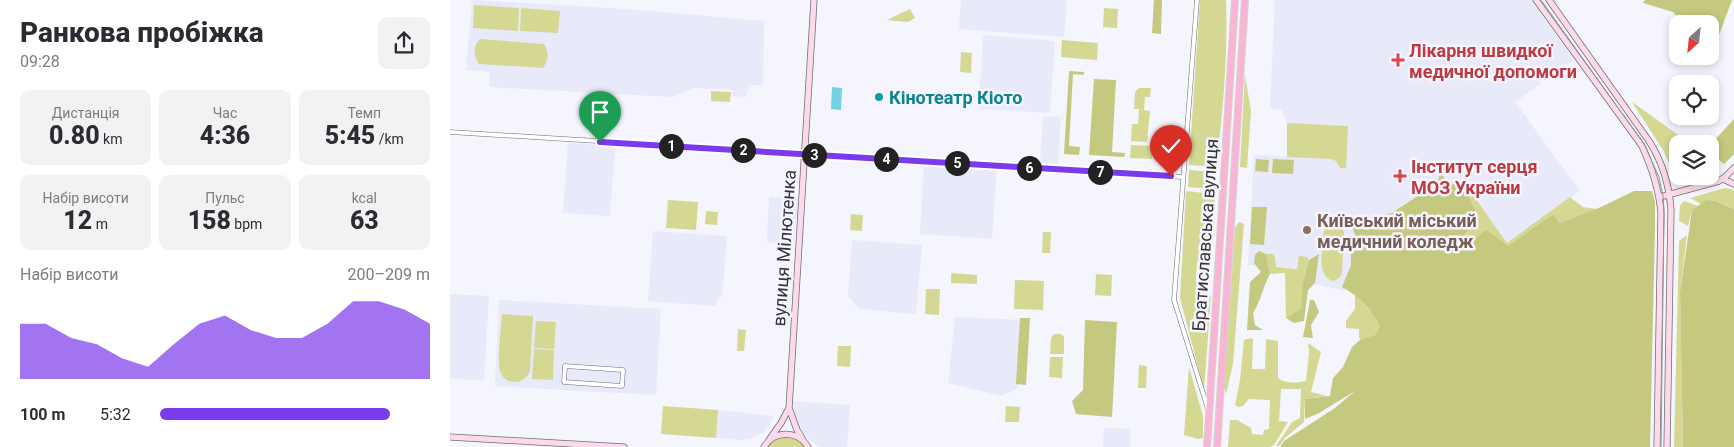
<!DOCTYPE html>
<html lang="uk">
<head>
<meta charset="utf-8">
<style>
	:root { --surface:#fff; --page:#f2f2f3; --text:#2b2b33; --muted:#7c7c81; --accent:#7c3aed }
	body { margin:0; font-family:Roboto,sans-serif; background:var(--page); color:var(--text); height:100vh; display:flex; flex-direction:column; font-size:19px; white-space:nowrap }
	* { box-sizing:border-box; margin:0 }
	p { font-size:16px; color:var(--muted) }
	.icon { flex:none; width:28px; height:28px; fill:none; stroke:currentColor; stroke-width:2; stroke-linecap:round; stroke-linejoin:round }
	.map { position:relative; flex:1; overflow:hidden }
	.drawer { display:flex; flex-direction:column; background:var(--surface); width:450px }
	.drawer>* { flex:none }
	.needle { width:32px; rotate:207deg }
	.fabs { position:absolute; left:1219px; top:15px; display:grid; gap:10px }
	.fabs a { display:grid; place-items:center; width:50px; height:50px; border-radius:10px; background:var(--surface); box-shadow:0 2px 8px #0003; font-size:25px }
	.pin { position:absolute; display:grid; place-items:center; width:42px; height:42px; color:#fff; margin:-51px -21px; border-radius:50% 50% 50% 0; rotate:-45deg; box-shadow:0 0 5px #0007 }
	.pin .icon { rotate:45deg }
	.km { position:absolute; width:25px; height:25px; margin:-12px; border-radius:50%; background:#222; color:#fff; font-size:14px; line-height:25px; text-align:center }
	.round { display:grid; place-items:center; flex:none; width:52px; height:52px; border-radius:10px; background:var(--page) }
	.head { display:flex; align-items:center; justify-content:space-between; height:85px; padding:0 20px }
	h1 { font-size:28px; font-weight:800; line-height:38px }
	.metrics { display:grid; grid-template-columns:repeat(3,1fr); gap:8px; height:85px; padding:5px 20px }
	.metrics div { display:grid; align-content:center; border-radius:10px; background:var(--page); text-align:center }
	.metrics b { font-size:25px; font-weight:800 }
	.metrics small { font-size:14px; font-weight:400 }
	.metrics p { font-size:14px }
	.chart { height:140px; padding:10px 20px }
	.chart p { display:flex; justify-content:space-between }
	.chart svg { width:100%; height:90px; margin-top:5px; fill:var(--accent); opacity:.7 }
	ul { padding:0 20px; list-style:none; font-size:16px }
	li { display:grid; grid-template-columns:80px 60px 1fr; align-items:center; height:38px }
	li i { height:12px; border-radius:6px; background:var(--accent) }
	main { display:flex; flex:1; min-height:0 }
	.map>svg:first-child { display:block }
</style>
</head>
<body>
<main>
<section class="drawer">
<div class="head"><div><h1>Ранкова пробіжка</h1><p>09:28</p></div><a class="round"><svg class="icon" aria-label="share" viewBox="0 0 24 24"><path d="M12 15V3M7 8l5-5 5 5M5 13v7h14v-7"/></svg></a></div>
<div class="metrics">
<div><p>Дистанція</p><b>0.80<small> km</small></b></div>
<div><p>Час</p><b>4:36</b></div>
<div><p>Темп</p><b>5:45<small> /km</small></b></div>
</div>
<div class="metrics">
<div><p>Набір висоти</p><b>12<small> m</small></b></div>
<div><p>Пульс</p><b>158<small> bpm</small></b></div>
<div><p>kcal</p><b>63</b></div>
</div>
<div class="chart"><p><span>Набір висоти</span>200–209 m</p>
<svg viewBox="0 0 160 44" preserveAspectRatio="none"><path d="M0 44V17L10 17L20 24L30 27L40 34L50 38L60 27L70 17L80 13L90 20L100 24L110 24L120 17L130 6L140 6L150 10L160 17V44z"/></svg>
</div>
<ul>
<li><b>100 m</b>5:32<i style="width:85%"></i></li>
</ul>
</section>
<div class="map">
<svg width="1284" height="447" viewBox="0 0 1284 447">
	<rect width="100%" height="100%" fill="#f4f5fd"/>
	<path fill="#e8eaf9" d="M 22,0 L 176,9 L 314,21 L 313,85 L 299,85 L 298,91 L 287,91 L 297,92 L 297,97 L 282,96 L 283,90 L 243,88 L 222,97 L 39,87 L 40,72 L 16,70 Z
		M 511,0 L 617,0 L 614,37 L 509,29 Z
		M 825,0 L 1081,0 L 1124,60 L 1113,69 L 1089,82 L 1090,84 L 1065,102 L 1130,191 L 1057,243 L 1016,185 L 950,235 L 916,243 L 895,291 L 865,284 L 859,269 L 798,265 L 804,155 L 837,157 L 837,123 L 832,110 L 820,108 Z
		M 533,35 L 605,41 L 600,113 L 529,109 Z
		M 593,116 L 611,117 L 608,165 L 590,164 Z
		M 118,143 L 165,146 L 160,216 L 113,213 Z
		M 474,165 L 547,169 L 542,239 L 470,234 Z
		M 319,197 L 347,198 L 348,199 L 344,244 L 317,242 Z
		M 203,231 L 277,236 L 272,297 L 267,297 L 266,306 L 198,301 Z
		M 402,240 L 472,245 L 466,314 L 409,309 L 398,296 Z
		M 0,294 L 39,296 L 34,381 L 0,378 Z
		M 49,300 L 211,309 L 206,395 L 45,386 Z
		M 505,317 L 573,320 L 568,388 L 552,396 L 498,383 Z
		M 342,401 L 400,405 L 397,447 L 371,447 L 365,444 L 353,434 L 346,420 Z
		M 268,410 L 325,416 L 314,432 L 300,439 L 289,440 L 266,438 Z
		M 654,428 L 681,429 L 680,447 L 653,447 Z"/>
	<path fill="#d4d893" d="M 750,0 L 776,0 C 778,55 773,112 766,167 L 739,165 Z
		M 24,5 L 69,8 L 68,31 L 23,28 Z
		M 71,8 L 110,11 L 108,33 L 70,31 Z
		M 654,8 L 668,9 L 667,28 L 653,27 Z
		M 460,9 L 465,18 L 458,22 L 437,20 Z
		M 30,39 L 94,44 C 99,53 99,59 93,68 L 29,64 C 23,54 23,47 30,39 Z
		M 612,40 L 648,43 L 647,60 L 611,57 Z
		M 511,52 L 522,53 L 521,73 L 510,72 Z
		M 795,75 L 801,111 L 797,168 L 790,167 Z
		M 689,88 L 701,88 L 700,97 L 695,97 L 694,110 L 700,111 L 697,142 L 681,141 L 682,124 L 688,124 L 689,109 L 684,109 L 685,92 Z
		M 261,91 L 281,92 L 280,102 L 261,101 Z
		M 1182,102 L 1241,144 L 1228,144 L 1228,176 L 1258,176 L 1235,182 L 1226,178 L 1213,150 Z
		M 837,123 L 898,126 L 896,168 L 890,168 L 886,161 L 881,159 L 837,157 Z
		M 681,145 L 703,146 L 702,159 L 680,158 Z
		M 739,170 L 764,172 L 763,189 L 738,187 Z
		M 1016,185 L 1057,243 L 1120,197 L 1133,207 L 1147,209 L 1110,223 L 1103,214 L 1058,246 L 1021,243 L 1015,234 L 1030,219 L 1014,187 Z
		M 1275,188 L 1284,190 L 1284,209 C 1273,204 1262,196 1251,204 L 1240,198 Z
		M 736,191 L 763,194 L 765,200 L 764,236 L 747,262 L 746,282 L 761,296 L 754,390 L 730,298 Z
		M 218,200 L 248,202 L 246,230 L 216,228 Z
		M 1234,201 L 1248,206 L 1242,210 L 1238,226 L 1229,221 L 1230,205 Z
		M 256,211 L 268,212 L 267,225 L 255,224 Z
		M 401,214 L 413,215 L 412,231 L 400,230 Z
		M 790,222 L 794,224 L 783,364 L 776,394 L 774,386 L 785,228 L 788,223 Z
		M 881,222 L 890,224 L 894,232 L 892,271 L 891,276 L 884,281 C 865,279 873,244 874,230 L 876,225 Z
		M 593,232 L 601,232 L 600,253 L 592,253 Z
		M 1237,235 L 1230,292 L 1233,447 L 1224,447 L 1229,241 Z
		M 816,254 L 823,254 L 825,257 L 826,267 L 847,269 L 849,256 L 857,257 L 859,260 L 853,282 L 853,313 L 845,313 L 836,318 L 835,273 L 820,274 Z
		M 501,273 L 527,275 L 527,284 L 501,283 Z
		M 646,274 L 662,275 L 661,296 L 645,295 Z
		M 565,280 L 594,281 L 593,310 L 564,309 Z
		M 476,289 L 490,289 L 489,315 L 475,314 Z
		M 905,294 L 923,314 L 930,326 L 925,335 L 911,339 L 909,338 L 909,329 L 896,328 L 896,321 L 905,309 Z
		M 52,314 L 83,316 L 80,371 C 77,377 73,382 65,382 C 58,382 52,378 50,371 C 47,361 51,327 52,314 Z
		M 86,321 L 106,322 L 104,349 L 84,348 Z
		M 288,329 L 296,330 L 294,351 L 287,351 Z
		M 604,334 L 611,334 L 614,337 L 614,354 L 600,354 L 601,338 Z
		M 801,338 L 803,339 L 802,369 L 815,369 L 816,339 L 828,341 L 828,378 C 836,384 847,383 856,381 L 859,352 L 858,343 L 871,352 L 861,392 L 877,396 L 855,399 L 854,422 L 835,438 L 829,446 L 826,446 L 842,422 L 850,418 L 851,389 L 831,389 L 829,421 L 838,422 L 824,445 L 820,447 L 778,447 L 780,420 L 787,420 L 801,428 L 802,434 L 813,435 L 814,430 L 819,429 L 820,400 L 799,399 L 793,406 L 788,407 L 785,405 L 790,380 L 794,340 Z
		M 388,346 L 401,346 L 400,367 L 387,366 Z
		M 84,349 L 104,350 L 103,380 L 82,379 Z
		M 600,357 L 613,357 L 612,378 L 599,377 Z
		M 689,365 L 697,366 L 696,388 L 688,388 Z
		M 739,367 L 753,416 L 753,438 L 748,439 L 734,435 Z
		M 213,406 L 268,410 L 266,438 L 211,434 Z
		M 556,406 L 570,407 L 569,422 L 555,422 Z
		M 331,437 C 341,437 348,439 354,447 L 317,447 L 324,440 Z"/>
	<path fill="#c5c87f" d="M 704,0 L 712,0 L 711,34 L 702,33 Z
		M 1195,0 L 1282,0 L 1260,59 L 1257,56 L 1260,56 L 1260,24 L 1233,24 L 1223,12 L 1193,3 Z
		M 619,71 L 634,72 L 634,75 L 623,74 L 619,146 L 630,147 L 629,155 L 614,154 Z
		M 644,79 L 666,80 L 662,152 L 675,153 L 674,157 L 639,155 Z
		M 1284,119 L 1284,154 L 1274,164 L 1260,153 L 1260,144 L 1246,143 L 1250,138 L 1262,143 Z
		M 806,159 L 819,160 L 818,172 L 805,171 Z
		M 823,159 L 844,160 L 843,174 L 822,173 Z
		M 990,172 L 1000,186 L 1010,179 L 1030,219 L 1015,234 L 1021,242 L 1036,230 L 1058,246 L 1103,214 L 1110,223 L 1151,207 L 1184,191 L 1202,191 L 1205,202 L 1205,228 L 1200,447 L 830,447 L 834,441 L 885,408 L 905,391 L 869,413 L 855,419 L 855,399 L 880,396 L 883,378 L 893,367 L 902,347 L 911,339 L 925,335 L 930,326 C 921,309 909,296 892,287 L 901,265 L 901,248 L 906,237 L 899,217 L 906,217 L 919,224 L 927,216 L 942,213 L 969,195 L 987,188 Z
		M 1256,200 L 1266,201 L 1284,209 L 1284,447 L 1233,447 L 1230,292 L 1242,210 Z
		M 802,207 L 817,207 L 814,245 L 800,244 Z
		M 809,251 L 816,254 L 820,274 C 813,286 811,301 803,313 L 805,325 L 813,330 L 797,330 L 800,282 L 811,272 L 804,263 L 805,255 Z
		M 869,254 L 865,283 L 858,290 L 854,321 L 844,323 L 836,318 L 851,309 L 853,282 L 859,260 Z
		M 860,300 L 864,300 L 869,312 L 861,325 L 863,338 L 853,337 Z
		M 570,318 L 580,318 L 576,385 L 566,384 Z
		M 635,320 L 667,322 L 662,417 L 626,414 L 622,401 L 633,390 Z"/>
	<path fill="#72d4e3" d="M 382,87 L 392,88 L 391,110 L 381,109 Z"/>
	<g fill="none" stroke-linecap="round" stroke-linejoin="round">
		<defs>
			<path id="street" d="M 747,0 L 724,300 L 758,409
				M 0,132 L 733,177
				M 115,366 L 173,370 L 172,386 L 114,382 Z"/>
			<path id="secondary" d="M 1086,0 L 1192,146 C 1202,168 1209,189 1211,213 L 1207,447
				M 1099,0 L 1199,141 C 1212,161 1219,185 1221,209 L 1217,447
				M 1273,179 L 1284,184
				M 1210,197 L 1269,181 L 1276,176 L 1284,168
				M 339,408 L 347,430 L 352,438
				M 0,437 L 174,447
				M 319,440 L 331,423 L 339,408 L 364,0
				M 314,447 C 324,430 348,430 358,447"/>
			<path id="primary" d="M 757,447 L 785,0
				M 767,447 L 795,0"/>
		</defs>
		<use href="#street" stroke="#6c6d74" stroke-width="5"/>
		<use href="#secondary" stroke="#6c6d74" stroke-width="7"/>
		<use href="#primary" stroke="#d2d2d3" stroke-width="8"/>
		<use href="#street" stroke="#fff" stroke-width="4"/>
		<use href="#secondary" stroke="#fddae9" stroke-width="5.5"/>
		<use href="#primary" stroke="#fbb5d4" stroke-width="6"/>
		<path stroke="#939499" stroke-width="1" d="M 1091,0 L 1194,144 L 1209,177 L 1213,196 L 1214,209 L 1211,447"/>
	</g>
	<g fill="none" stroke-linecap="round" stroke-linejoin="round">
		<defs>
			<path id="route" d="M 150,142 L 721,176"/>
		</defs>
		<use href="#route" stroke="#fff" stroke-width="10"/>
		<use href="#route" stroke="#7c3aed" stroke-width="6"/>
	</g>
	<g fill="#e0444e" stroke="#f4f5fd" stroke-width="2">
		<path d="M945.5 52.5h5v5h5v5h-5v5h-5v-5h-5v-5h5z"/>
		<path d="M947.5 168.5h5v5h5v5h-5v5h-5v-5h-5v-5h5z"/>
	</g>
	<circle fill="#0f9aa8" stroke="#f4f5fd" stroke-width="2" cx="429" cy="97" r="5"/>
	<circle fill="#8d6e63" stroke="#f4f5fd" stroke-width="2" cx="857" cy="230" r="5"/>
	<g text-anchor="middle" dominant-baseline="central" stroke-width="5" stroke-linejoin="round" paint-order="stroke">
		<g font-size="18" font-weight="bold" fill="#be3a42" stroke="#f4f5fd" text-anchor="start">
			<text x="959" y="50">Лікарня швидкої<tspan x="959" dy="21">медичної допомоги</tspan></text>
			<text x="961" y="166">Інститут серця<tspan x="961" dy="21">МОЗ України</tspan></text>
		</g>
		<g font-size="18" font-weight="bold" fill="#0d838f" stroke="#f4f5fd" text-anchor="start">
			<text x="439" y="97">Кінотеатр Кіото</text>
		</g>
		<g font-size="18" font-weight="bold" fill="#785e54" stroke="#f4f5fd" text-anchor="start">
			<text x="867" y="220">Київський міський<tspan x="867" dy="21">медичний коледж</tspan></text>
		</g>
		<g font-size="18" fill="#343437" stroke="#f4f5fd">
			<text transform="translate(755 235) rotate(-86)">Братиславська вулиця</text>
			<text transform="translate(334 248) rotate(-86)">вулиця Мілютенка</text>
		</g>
	</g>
</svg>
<div class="fabs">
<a><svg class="needle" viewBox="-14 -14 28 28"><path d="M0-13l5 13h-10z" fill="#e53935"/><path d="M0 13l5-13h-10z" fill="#7c7c81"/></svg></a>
<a><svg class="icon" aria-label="locate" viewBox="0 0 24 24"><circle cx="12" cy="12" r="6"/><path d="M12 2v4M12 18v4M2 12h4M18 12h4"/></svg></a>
<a><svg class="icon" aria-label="layers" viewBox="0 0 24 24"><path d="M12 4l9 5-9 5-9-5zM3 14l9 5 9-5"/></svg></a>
</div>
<div class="pin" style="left:150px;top:142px;background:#1e9e55"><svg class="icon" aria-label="arrive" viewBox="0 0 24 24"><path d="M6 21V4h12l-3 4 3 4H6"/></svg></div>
<div class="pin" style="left:721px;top:176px;background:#d93025"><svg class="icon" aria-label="check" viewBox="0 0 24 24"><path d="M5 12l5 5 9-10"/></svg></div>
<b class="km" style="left:221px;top:146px">1</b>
<b class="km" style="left:293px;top:150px">2</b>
<b class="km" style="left:364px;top:155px">3</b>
<b class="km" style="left:436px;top:159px">4</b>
<b class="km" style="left:507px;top:163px">5</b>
<b class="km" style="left:579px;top:168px">6</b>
<b class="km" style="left:650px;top:172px">7</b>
</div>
</main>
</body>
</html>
